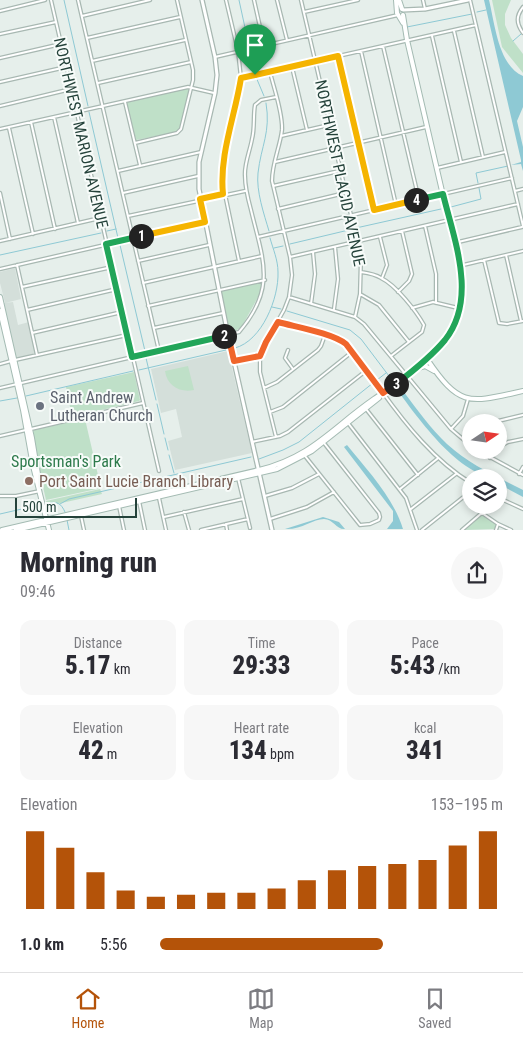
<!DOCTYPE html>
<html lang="en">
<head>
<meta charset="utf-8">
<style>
	:root { --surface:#fff; --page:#f7f7f7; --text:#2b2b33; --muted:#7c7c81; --line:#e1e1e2; --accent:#b45309 }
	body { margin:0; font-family:"Roboto Condensed",sans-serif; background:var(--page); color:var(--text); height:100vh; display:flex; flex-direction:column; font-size:19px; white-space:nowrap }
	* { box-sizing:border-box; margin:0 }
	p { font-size:16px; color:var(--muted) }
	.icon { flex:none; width:28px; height:28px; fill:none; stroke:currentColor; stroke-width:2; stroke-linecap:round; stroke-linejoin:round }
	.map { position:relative; height:530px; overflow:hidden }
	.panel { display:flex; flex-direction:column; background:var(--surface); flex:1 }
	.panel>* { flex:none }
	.needle { width:32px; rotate:77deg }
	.fabs { position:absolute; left:462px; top:414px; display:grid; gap:10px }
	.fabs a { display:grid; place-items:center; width:45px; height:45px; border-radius:50%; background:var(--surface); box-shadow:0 2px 8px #0003; font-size:25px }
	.scale { position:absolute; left:15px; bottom:12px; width:122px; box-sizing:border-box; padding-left:5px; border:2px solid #24423a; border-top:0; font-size:14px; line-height:18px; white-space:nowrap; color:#24423a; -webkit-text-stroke:4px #f7fbf9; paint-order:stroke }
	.pin { position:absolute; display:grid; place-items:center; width:42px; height:42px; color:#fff; margin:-51px -21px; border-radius:50% 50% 50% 0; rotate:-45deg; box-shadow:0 0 5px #0007 }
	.pin .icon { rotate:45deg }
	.km { position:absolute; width:25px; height:25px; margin:-12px; border-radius:50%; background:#222; color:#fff; font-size:14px; line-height:25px; text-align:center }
	.round { display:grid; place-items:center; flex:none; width:52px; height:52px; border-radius:26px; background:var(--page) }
	.headline { display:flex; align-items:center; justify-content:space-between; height:85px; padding:0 20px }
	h1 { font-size:28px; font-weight:800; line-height:38px }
	.stats { display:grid; grid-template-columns:repeat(3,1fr); gap:8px; height:85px; padding:5px 20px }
	.stats div { display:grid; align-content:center; border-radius:12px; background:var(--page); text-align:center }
	.stats b { font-size:25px; font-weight:800 }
	.stats small { font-size:14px; font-weight:400 }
	.stats p { font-size:14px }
	.chart { height:140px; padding:10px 20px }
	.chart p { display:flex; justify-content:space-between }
	.chart svg { width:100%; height:90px; margin-top:5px; stroke:var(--accent); stroke-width:6 }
	ul { padding:0 20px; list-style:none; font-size:16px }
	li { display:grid; grid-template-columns:80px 60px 1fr; align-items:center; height:38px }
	li i { height:12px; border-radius:6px; background:var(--accent) }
	.tab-bar { display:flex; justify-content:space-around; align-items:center; height:70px; border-top:1px solid var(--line); background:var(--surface); font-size:14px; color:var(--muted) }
	.tab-bar a { display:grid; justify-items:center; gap:2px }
	.tab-bar .on { color:var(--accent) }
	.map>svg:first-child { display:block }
</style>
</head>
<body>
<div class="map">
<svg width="523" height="530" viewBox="0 0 523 530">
	<rect width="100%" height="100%" fill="#e6efeb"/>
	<path fill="#d4dfda" d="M 15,268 L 21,299 L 5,303 L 0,283 L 0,272 Z
		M 0,287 L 4,303 L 13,302 L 18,325 L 29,322 L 36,354 L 16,359 Z
		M 228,351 L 252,453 L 175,470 L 168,441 L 182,437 L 176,409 L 161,413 L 151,369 Z"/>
	<path fill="#bfe0c8" d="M 492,0 L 511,0 L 505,14 L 505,25 L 511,38 L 523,54 L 523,73 L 502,47 Z
		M 189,88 L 190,90 L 180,130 L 177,132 L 136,140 L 126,102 L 128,101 Z
		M 264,281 L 263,288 L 241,328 L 228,334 L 220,291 Z
		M 188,366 L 194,390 C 180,393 167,386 165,371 Z
		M 134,372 L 140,400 L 139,401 L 72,417 L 66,387 Z
		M 85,419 L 101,488 L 46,500 L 37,460 L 33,432 L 34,430 Z
		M 100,489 L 102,494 L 48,506 L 46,501 Z
		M 482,515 L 496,524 L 495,529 L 464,530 Z"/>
	<path fill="#8ec9d4" d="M 484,0 L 489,0 C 495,24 498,65 523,76 L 523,107 L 517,121 L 523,147 L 523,171 L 521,164 L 511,165 L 521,162 L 521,160 Z
		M 399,388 L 403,391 C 417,409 430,428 447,444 C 469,464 497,477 523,490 L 523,497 L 499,484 L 499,478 C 460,478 419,419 397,390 Z
		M 347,445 C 368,471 393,497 403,529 L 387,529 L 393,521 L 393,511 L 344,447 Z
		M 323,517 L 339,522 L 345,529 C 337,530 333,519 324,519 C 313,519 301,530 285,529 Z"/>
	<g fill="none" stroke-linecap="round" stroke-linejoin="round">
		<path stroke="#8ec9d4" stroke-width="1" d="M 64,0 L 88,106
			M 239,0 L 249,46
			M 477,12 L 486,10
			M 407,27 L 472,14
			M 513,41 L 521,34
			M 251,51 L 255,72
			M 256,77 L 264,96
			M 266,103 C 271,132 261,146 258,173 C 256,191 264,214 269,231
			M 89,112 L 118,238
			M 478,183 L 476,173 L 508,166
			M 451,207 L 481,199 L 479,188
			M 356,228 L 441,209
			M 107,231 L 116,229
			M 290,244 L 353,229
			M 120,245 L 145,351
			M 274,248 L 283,246
			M 0,255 L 101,233
			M 272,307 L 281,309
			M 287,311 L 350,330 L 361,339 L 392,380
			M 235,348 C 262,341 279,298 278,272 C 278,260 273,249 270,238
			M 146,358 L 156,400
			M 139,370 L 226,350
			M 377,380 L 386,373
			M 26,396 L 133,371
			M 0,401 L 17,398
			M 157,404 L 164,434
			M 165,438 L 168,450
			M 169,455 L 174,473
			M 259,459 L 283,450 L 299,442 L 373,383
			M 47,503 C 57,501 61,503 65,512
			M 60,504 L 69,499 L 251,457
			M 0,514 L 39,505
			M 67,520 L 69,530"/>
		<defs>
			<path id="minor" d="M 51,0 L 159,471
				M 78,0 L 159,351
				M 226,0 L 238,51 L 241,78 L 223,164 L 222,180 L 239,261
				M 254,0 L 264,45
				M 277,0 L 287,40
				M 301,0 L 361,258 L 360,294 L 355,317
				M 423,0 L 425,9
				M 470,0 L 523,226
				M 523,7 C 516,16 516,23 523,33
				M 0,11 L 45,0
				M 304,12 L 358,0
				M 82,16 L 150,0
				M 454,31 L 483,157
				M 0,34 L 56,22
				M 432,36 L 461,162
				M 87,38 L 180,17
				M 383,46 L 419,200
				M 361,51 L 396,205
				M 215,57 L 398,15
				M 338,57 L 374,210
				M 0,58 L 61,44
				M 92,61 L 185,40
				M 292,67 L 307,130
				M 270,72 C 274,89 283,113 282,130 C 280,147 272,163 272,181 L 290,257 L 292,275 L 289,297 L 284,310 L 266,342 L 260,356 L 260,372 L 276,437
				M 241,78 L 476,25
				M 0,82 L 66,67
				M 98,83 L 191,62
				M 125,102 L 140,165
				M 0,106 L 71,89
				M 54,117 L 78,223
				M 31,122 L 55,229
				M 9,128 L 33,234
				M 0,129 L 188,87 L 214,93
				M 281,136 L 329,125
				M 135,143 L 177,133 L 181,129 L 193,80 L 193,70 L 177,0
				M 275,162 L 426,127
				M 437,168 L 505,152
				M 118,171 L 201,152
				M 273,186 L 339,171
				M 515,191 L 523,189
				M 0,193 L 10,239
				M 123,193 L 198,176
				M 278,209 L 345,193
				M 128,216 L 245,191
				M 425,226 L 436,274 L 436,303
				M 258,237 L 512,178
				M 380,237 L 387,265 L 382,278
				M 0,241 L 100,218
				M 454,243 L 522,227
				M 506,255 L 521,321
				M 290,257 L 518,204
				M 484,260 L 499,323 L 507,324 L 523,321
				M 138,261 L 209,245
				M 17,265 L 37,355
				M 459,266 L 523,251
				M 0,269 L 205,222
				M 361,272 C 368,273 375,274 381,278 C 396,285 416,311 424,325 L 422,332 L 391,356
				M 143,283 L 262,256
				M 22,287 L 112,267
				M 398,292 L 409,281 L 412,274 L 402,231
				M 360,294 L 379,305 L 409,342
				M 289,297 L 355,317 L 364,324 L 451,429 L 471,446
				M 311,304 L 315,274 L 313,252
				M 148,306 L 265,280
				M 412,308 L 433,302 L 458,308
				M 334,309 L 338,279 L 335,247
				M 27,310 L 117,289
				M 278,322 C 293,326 333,334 344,342 C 357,351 372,377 381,390 C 406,425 435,461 471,483
				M 154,328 L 223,313
				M 32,333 L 122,312
				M 288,350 L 285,358 L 293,369
				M 15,360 L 127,335
				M 234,361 L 260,356
				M 0,364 L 11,361
				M 0,388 L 239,332 C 277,288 263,260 251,210 C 248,199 245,188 245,176 C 244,164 250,151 252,139 C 255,128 253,116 255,105 L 261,100 L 276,97
				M 264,388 L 277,382 L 318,350 L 321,346 L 325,335
				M 366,409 L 418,475
				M 270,412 L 283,407 L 352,352
				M 494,422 L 523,415
				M 348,423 L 406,498 L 417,530
				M 31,429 L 143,403
				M 451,429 L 463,416 L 468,399
				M 0,436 L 26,430
				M 252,442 L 280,436 L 288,432 L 367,370
				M 499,447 L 508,442 L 523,439
				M 477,450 L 523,475
				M 305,456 L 360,525 L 370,524 L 379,520 L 380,517 L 379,513 L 324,443
				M 490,458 L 495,450
				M 519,474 L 523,467
				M 238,478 L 250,528
				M 400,489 L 437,459
				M 0,496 L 16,496 L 40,491
				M 265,496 L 292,488 L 319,474
				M 159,498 L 166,530
				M 499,498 L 523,509
				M 139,501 L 145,530
				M 119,506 L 124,530
				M 411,509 L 456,474
				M 184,512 L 189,530
				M 482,513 L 498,524 L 511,530
				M 81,516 L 84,530
				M 164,517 L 243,499
				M 270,519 L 307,507 L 334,492
				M 226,524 L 227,530
				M 201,530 L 248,519
				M 422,530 L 471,491
				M 462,530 L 491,505
				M 496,530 L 498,524"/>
			<path id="tertiary" d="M 202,0 L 215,57 L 217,75 L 215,93 L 199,162 L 199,189 L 228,335 L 272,530
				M 403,10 L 425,9 L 468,0"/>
			<path id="secondary" d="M 396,0 L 397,13 L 403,23
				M 399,0 L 402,9
				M 0,297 L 32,438 L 39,480
				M 0,311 L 23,410 L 33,466 L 49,530
				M 427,359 C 460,408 469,403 523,391
				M 418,368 L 425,366 L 434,371
				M 2,530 L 259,470 C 312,457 332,428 374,399 C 399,382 429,363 446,338 C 460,318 463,296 461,273 L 407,40 L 403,15
				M 16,530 L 277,469 L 312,451 L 379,398"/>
		</defs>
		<use href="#minor" stroke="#a8b8b2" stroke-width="4.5"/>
		<use href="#tertiary" stroke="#a8b8b2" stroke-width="5.5"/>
		<use href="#secondary" stroke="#a4bbb3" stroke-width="6"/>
		<use href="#minor" stroke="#fff" stroke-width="2"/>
		<use href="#tertiary" stroke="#fff" stroke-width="3"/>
		<use href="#secondary" stroke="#fff" stroke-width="4"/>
	</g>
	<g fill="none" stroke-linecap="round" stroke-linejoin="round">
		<defs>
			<path id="split-1" d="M 141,236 L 205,222 L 200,199 L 223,194 C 219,155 235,116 241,78 L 255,75"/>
			<path id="split-2" d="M 141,236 L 106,244 L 132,357 L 224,336"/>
			<path id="split-3" d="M 224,336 L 228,335 L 234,361 L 260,356 L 266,342 L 278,322 C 296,327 332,333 346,344 L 383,393 L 396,384"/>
			<path id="split-4" d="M 396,384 C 413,371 431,357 445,340 C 478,298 454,240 443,194 L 416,200"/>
			<path id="split-5" d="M 255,75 L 338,56 L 374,210 L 416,200"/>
		</defs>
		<use href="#split-1" stroke="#fff" stroke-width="10"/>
		<use href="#split-2" stroke="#fff" stroke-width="10"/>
		<use href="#split-3" stroke="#fff" stroke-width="10"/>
		<use href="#split-4" stroke="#fff" stroke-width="10"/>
		<use href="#split-5" stroke="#fff" stroke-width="10"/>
		<use href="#split-1" stroke="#f5b400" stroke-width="6"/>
		<use href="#split-2" stroke="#22a559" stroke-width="6"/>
		<use href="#split-3" stroke="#f0652b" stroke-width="6"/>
		<use href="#split-4" stroke="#22a559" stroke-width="6"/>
		<use href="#split-5" stroke="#f5b400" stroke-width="6"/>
	</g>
	<circle fill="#6b7280" stroke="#f7fbf9" stroke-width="2" cx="40" cy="406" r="5"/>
	<circle fill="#8d6e63" stroke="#f7fbf9" stroke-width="2" cx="29" cy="481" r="5"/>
	<g text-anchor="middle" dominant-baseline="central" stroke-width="4" stroke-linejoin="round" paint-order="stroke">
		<g font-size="16" fill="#24423a" stroke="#f7fbf9">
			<text transform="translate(81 133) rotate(77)">NORTHWEST MARION AVENUE</text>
			<text transform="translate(340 173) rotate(78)">NORTHWEST PLACID AVENUE</text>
		</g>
		<g font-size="16" fill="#5b616d" stroke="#f7fbf9" text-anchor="start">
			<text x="50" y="397">Saint Andrew<tspan x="50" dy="18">Lutheran Church</tspan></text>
		</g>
		<g font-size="16" fill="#2d7a4b" stroke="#f7fbf9">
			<text x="66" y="461">Sportsman's Park</text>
		</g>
		<g font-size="16" fill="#785e54" stroke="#f7fbf9" text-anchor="start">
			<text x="39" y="481">Port Saint Lucie Branch Library</text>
		</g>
	</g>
</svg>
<div class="fabs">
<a><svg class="needle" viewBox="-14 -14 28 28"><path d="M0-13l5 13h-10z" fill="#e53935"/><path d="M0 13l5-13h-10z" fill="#7c7c81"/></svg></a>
<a><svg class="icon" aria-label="layers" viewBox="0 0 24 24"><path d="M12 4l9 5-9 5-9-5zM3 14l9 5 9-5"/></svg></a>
</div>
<div class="scale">500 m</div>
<div class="pin" style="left:255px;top:75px;background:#1e9e55"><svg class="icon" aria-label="arrive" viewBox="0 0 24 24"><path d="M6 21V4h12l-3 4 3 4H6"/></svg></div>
<b class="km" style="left:141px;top:236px">1</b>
<b class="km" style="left:224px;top:336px">2</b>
<b class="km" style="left:396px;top:384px">3</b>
<b class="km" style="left:416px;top:200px">4</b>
</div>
<section class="panel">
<div class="headline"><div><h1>Morning run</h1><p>09:46</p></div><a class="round"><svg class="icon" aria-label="share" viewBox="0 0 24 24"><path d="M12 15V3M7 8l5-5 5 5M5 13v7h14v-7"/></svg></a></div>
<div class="stats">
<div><p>Distance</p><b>5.17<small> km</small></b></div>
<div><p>Time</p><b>29:33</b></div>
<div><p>Pace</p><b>5:43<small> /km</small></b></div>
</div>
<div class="stats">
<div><p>Elevation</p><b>42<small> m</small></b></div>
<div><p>Heart rate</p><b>134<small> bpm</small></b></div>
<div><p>kcal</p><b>341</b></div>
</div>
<div class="chart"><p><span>Elevation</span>153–195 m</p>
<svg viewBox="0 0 160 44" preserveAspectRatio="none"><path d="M5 44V6M15 44V14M25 44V26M35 44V35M45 44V38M55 44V37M65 44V36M75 44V36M85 44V34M95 44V30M105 44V25M115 44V23M125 44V22M135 44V20M145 44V13M155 44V6"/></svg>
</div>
<ul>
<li><b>1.0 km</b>5:56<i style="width:65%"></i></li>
</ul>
</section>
<nav class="tab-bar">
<a class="on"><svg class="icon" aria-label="home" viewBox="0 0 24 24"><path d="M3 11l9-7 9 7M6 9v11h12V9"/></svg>Home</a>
<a><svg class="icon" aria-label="map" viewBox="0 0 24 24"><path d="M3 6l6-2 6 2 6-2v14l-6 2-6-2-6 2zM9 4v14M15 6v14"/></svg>Map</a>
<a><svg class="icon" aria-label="saved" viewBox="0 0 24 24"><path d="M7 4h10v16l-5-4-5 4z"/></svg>Saved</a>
</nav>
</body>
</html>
